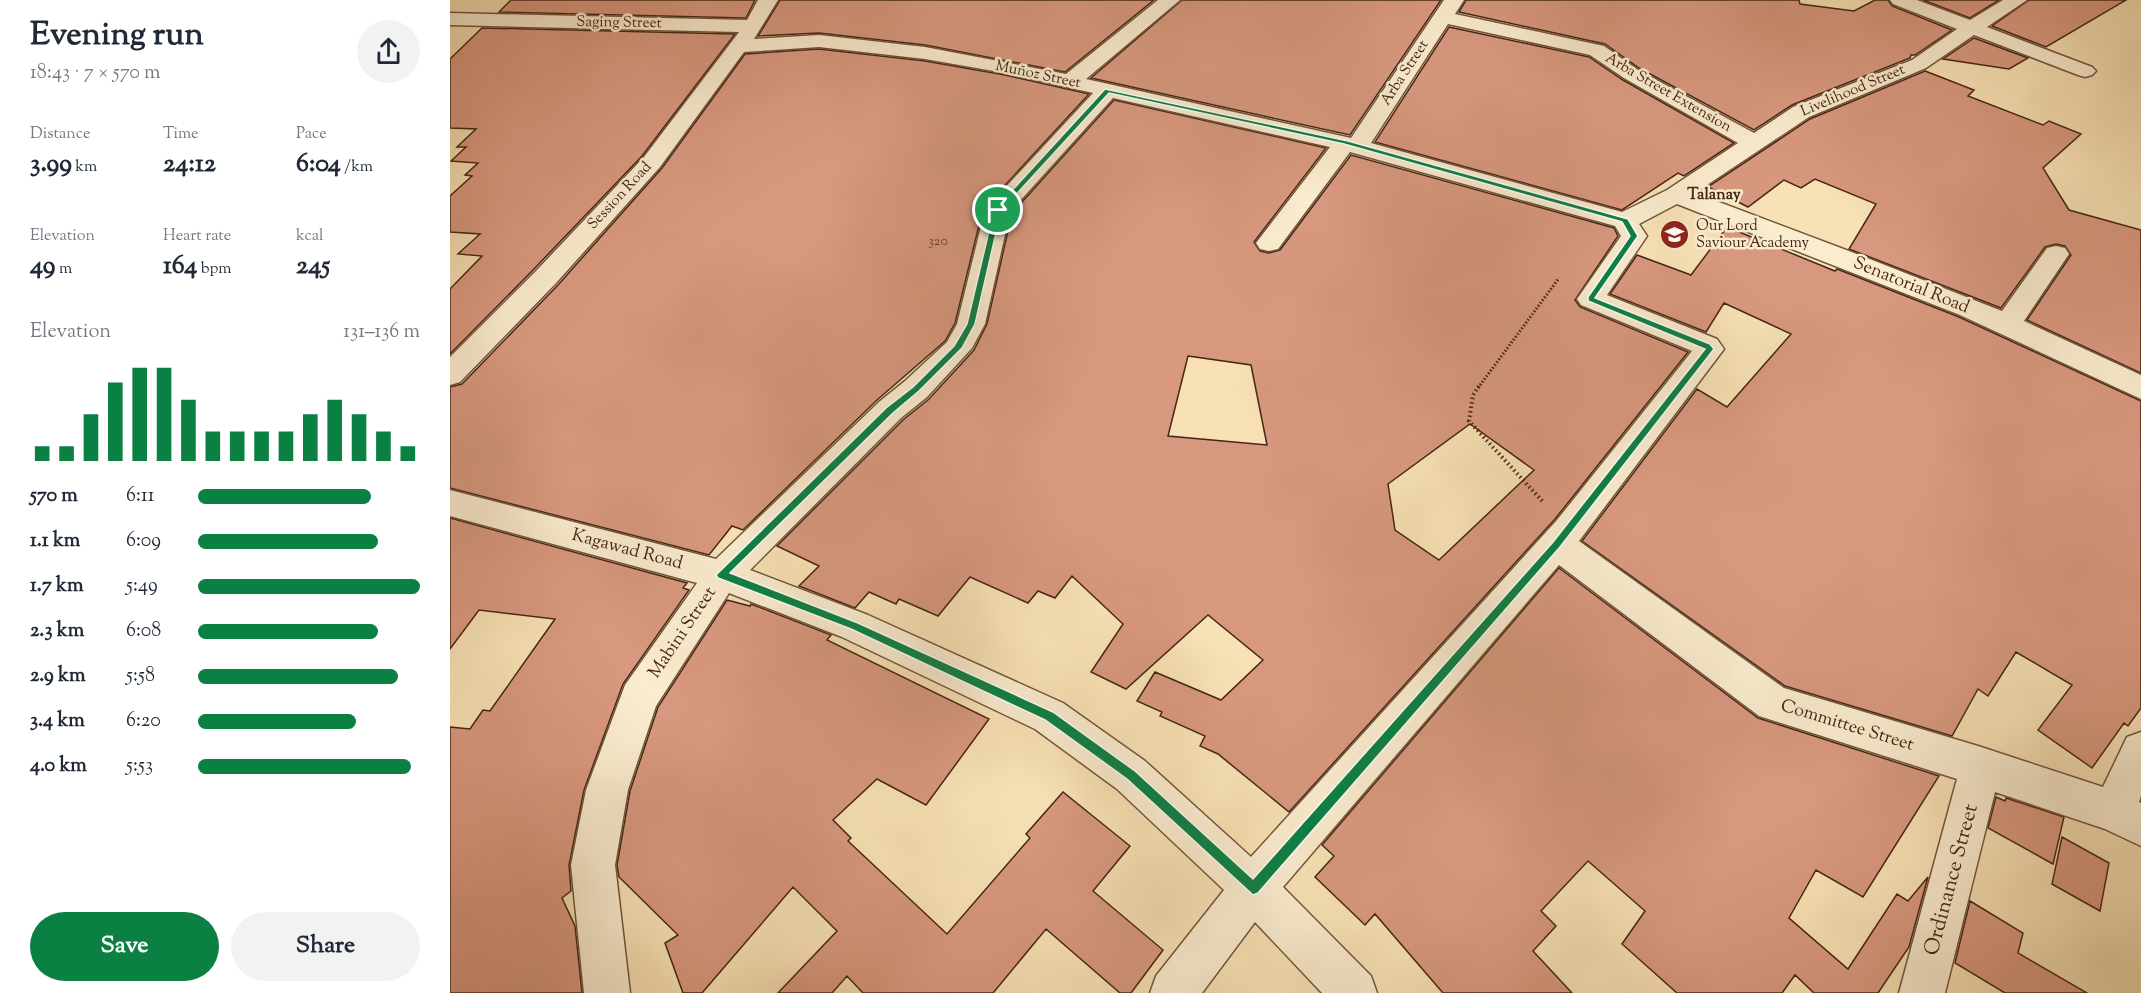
<!DOCTYPE html>
<html lang="en">
<head>
<meta charset="utf-8">
<style>
	:root { --surface:#fff; --page:#f2f2f3; --text:#1f2937; --muted:#747a83; --accent:#0b8043 }
	body { margin:0; font-family:"Sorts Mill Goudy",serif; background:var(--page); color:var(--text); height:100vh; display:flex; flex-direction:column; font-size:22px; white-space:nowrap }
	* { box-sizing:border-box; margin:0 }
	p { font-size:20px; color:var(--muted) }
	.icon { flex:none; width:33px; height:33px; fill:none; stroke:currentColor; stroke-width:2; stroke-linecap:round; stroke-linejoin:round }
	.map { position:relative; flex:1; overflow:hidden }
	.side { display:flex; flex-direction:column; background:var(--surface); width:450px }
	.side>* { flex:none }
	.pin { position:absolute; display:grid; place-items:center; width:51px; height:51px; color:#fff; margin:-26px; border:3px solid #fff; border-radius:50%; box-shadow:0 2px 6px #0007 }
	.round { display:grid; place-items:center; flex:none; width:63px; height:63px; border-radius:32px; background:var(--page) }
	.headline { display:flex; align-items:center; justify-content:space-between; height:102px; padding:0 30px }
	h1 { font-size:33px; font-weight:700; line-height:45px }
	.metrics { display:grid; grid-template-columns:repeat(3,1fr); gap:9px; height:102px; padding:6px 30px }
	.metrics div { display:grid; align-content:center }
	.metrics b { font-size:26px; font-weight:700 }
	.metrics small { font-size:16px; font-weight:400 }
	.metrics p { font-size:16px }
	.chart { height:168px; padding:12px 30px }
	.chart p { display:flex; justify-content:space-between }
	.chart svg { width:100%; height:108px; margin-top:6px; stroke:var(--accent); stroke-width:6 }
	.button { display:flex; gap:12px; margin-top:auto; padding:12px 30px }
	.button a { flex:1; height:69px; border-radius:36px; background:var(--accent); color:#fff; font-size:24px; font-weight:700; line-height:69px; text-align:center }
	.button a+a { background:var(--page); color:var(--text) }
	ul { padding:0 30px; list-style:none; font-size:20px }
	li { display:grid; grid-template-columns:96px 72px 1fr; align-items:center; height:45px }
	li i { height:15px; border-radius:8px; background:var(--accent) }
	main { display:flex; flex:1; min-height:0 }
	.map>svg:first-child { display:block }
</style>
</head>
<body>
<main>
<section class="side">
<div class="headline"><div><h1>Evening run</h1><p>18:43 · 7 × 570 m</p></div><a class="round"><svg class="icon" aria-label="share" viewBox="0 0 24 24"><path d="M12 15V3M7 8l5-5 5 5M5 13v7h14v-7"/></svg></a></div>
<div class="metrics">
<div><p>Distance</p><b>3.99<small> km</small></b></div>
<div><p>Time</p><b>24:12</b></div>
<div><p>Pace</p><b>6:04<small> /km</small></b></div>
</div>
<div class="metrics">
<div><p>Elevation</p><b>49<small> m</small></b></div>
<div><p>Heart rate</p><b>164<small> bpm</small></b></div>
<div><p>kcal</p><b>245</b></div>
</div>
<div class="chart"><p><span>Elevation</span>131–136 m</p>
<svg viewBox="0 0 160 44" preserveAspectRatio="none"><path d="M5 44V38M15 44V38M25 44V25M35 44V12M45 44V6M55 44V6M65 44V19M75 44V32M85 44V32M95 44V32M105 44V32M115 44V25M125 44V19M135 44V25M145 44V32M155 44V38"/></svg>
</div>
<ul>
<li><b>570 m</b>6:11<i style="width:78%"></i></li>
<li><b>1.1 km</b>6:09<i style="width:81%"></i></li>
<li><b>1.7 km</b>5:49<i style="width:100%"></i></li>
<li><b>2.3 km</b>6:08<i style="width:81%"></i></li>
<li><b>2.9 km</b>5:58<i style="width:90%"></i></li>
<li><b>3.4 km</b>6:20<i style="width:71%"></i></li>
<li><b>4.0 km</b>5:53<i style="width:96%"></i></li>
</ul>
<div class="button"><a>Save</a><a>Share</a></div>
</section>
<div class="map">
<svg width="1691" height="993" viewBox="0 0 1691 993">
	<rect width="100%" height="100%" fill="#f8e2b5"/>
	<filter id="stains"><feTurbulence type="fractalNoise" baseFrequency=".00333" numOctaves="4"/><feColorMatrix values="0 0 0 0 .2 0 0 0 0 .09 0 0 0 0 .02 0 0 0 .5 -.17"/></filter>
	<radialGradient id="worn" r=".72"><stop offset=".6" stop-color="#630" stop-opacity="0"/><stop offset="1" stop-color="#630" stop-opacity=".3"/></radialGradient>
	<path fill="#d8987f" stroke="#452515" stroke-width="1.5" fill-rule="evenodd" d="M 61,0 L 305,0 L 296,18 L 49,12 Z
		M 330,0 L 704,0 L 615,72 L 475,45 L 369,33 L 308,36 Z
		M 732,0 L 991,0 L 900,135 L 641,78 Z
		M 1016,0 L 1349,0 L 1350,4 L 1404,11 L 1425,0 L 1438,0 L 1442,6 L 1502,30 L 1465,55 L 1461,55 L 1460,58 L 1342,105 L 1304,130 L 1189,68 L 1155,44 L 1009,12 Z
		M 1473,0 L 1549,0 L 1520,18 Z
		M 1579,0 L 1676,0 L 1596,47 L 1542,26 Z
		M 999,27 L 1139,57 L 1173,80 L 1284,143 L 1234,176 L 1228,173 L 1172,210 L 925,142 Z
		M 32,28 L 285,34 L 192,156 L 84,269 L 0,354 L 0,289 L 32,256 L 8,254 L 30,234 L 0,232 L 0,196 L 22,176 L 15,175 L 28,163 L 1,161 L 16,147 L 7,147 L 26,129 L 0,128 L 0,59 Z
		M 1524,38 L 1578,58 L 1559,69 L 1493,59 Z
		M 369,49 L 475,61 L 555,75 L 639,94 L 533,209 L 505,323 L 495,341 L 427,400 L 293,530 L 282,526 L 259,555 L 0,488 L 0,387 L 12,384 L 108,285 L 212,168 L 295,54 Z
		M 1475,71 L 1524,90 L 1518,96 L 1593,125 L 1599,121 L 1631,134 L 1593,168 L 1619,210 L 1691,230 L 1691,373 L 1577,320 L 1621,255 L 1615,246 L 1606,244 L 1595,247 L 1551,308 L 1399,249 L 1426,204 L 1365,179 L 1351,188 L 1334,180 L 1298,207 L 1258,187 L 1360,119 Z
		M 664,100 L 876,148 L 804,242 L 810,251 L 819,253 L 830,250 L 901,155 L 1164,228 L 1168,236 L 1125,300 L 1130,307 L 1238,352 L 1105,519 L 839,812 L 768,754 L 750,746 L 755,736 L 710,716 L 712,712 L 687,701 L 705,672 L 771,700 L 813,660 L 758,615 L 676,689 L 641,672 L 673,624 L 622,576 L 605,598 L 588,591 L 578,603 L 520,577 L 488,616 L 449,599 L 446,604 L 419,592 L 405,608 L 349,586 L 369,566 L 327,546 L 453,420 L 479,399 L 524,350 L 537,324 L 562,213 ZM 738,356 L 801,365 L 817,445 L 718,436 ZM 1020,424 L 1084,470 L 989,560 L 945,530 L 938,484 Z
		M 1277,227 L 1385,271 L 1387,269 L 1509,317 L 1691,401 L 1691,708 L 1678,726 L 1674,723 L 1642,768 L 1588,730 L 1622,685 L 1566,652 L 1538,696 L 1528,689 L 1502,736 L 1335,686 L 1132,541 L 1247,389 L 1277,407 L 1341,334 L 1274,303 L 1256,332 L 1160,294 L 1187,255 L 1241,275 Z
		M 0,518 L 237,583 L 233,588 L 239,590 L 173,684 L 134,790 L 119,865 L 121,891 L 112,898 L 125,926 L 132,993 L 0,993 L 0,727 L 20,729 L 33,710 L 40,711 L 105,619 L 29,610 L 0,649 Z
		M 1109,568 L 1308,718 L 1489,776 L 1413,897 L 1366,870 L 1339,918 L 1398,969 L 1447,894 L 1458,901 L 1478,877 L 1459,947 L 1428,993 L 1364,993 L 1345,975 L 1332,993 L 1227,993 L 1172,944 L 1195,911 L 1138,861 L 1091,911 L 1106,926 L 1083,951 L 1122,993 L 993,993 L 925,914 L 915,925 L 865,877 L 884,856 L 872,845 Z
		M 277,600 L 300,606 L 301,604 L 381,635 L 377,640 L 539,719 L 476,805 L 427,779 L 383,820 L 401,838 L 398,841 L 497,934 L 580,838 L 576,834 L 613,792 L 680,846 L 643,891 L 713,950 L 681,993 L 670,993 L 596,929 L 543,993 L 413,993 L 397,976 L 382,993 L 328,993 L 387,931 L 343,887 L 252,993 L 233,993 L 215,943 L 228,935 L 169,877 L 167,865 L 180,791 L 208,707 Z
		M 1546,797 L 1555,801 L 1556,798 L 1614,817 L 1603,864 L 1538,828 Z
		M 1612,837 L 1659,863 L 1650,911 L 1602,884 Z
		M 1520,901 L 1573,933 L 1568,953 L 1637,993 L 1555,993 L 1505,963 Z"/>
	<g fill="none" stroke-linecap="round" stroke-linejoin="round">
		<defs>
			<path id="minor" d="M 308,0 L 328,0 L 304,39 L 369,35 L 475,47 L 616,74 L 708,0 L 730,0 L 636,79 L 901,138 L 994,0 L 1014,0 L 1005,14 L 1154,46 L 1188,70 L 1304,133 L 1343,107 L 1462,60 L 1507,29 L 1443,4 L 1440,0 L 1467,0 L 1520,20 L 1553,0 L 1577,0 L 1537,27 L 1642,67 L 1646,71 L 1642,75 L 1635,77 L 1628,75 L 1524,35 L 1476,68 L 1359,117 L 1245,193 L 1412,256 L 1552,311 L 1597,248 L 1606,246 L 1615,248 L 1619,254 L 1574,321 L 1691,375 L 1691,399 L 1510,315 L 1227,204 L 1189,224 L 1197,236 L 1157,295 L 1267,339 L 1274,349 L 1129,541 L 1334,688 L 1528,746 L 1653,787 L 1677,737 L 1691,732 L 1691,796 L 1689,802 L 1691,803 L 1691,846 L 1655,829 L 1545,792 L 1495,993 L 1449,993 L 1507,779 L 1309,716 L 1109,565 L 833,887 L 921,976 L 927,993 L 872,993 L 805,922 L 752,993 L 700,993 L 706,976 L 774,890 L 667,789 L 585,729 L 392,637 L 279,593 L 206,706 L 178,790 L 165,865 L 180,993 L 134,993 L 121,865 L 136,790 L 175,685 L 247,583 L 0,516 L 0,490 L 266,559 L 429,402 L 455,381 L 497,342 L 507,324 L 535,210 L 539,205 L 643,93 L 555,73 L 475,59 L 369,47 L 294,52 L 210,167 L 106,283 L 10,382 L 0,385 L 0,357 L 86,271 L 194,157 L 289,32 L 0,25 L 0,13 L 297,20 ZM 998,24 L 1140,55 L 1174,78 L 1288,143 L 1217,190 L 1172,212 L 921,143 ZM 663,98 L 880,147 L 806,243 L 810,249 L 819,251 L 828,249 L 900,152 L 1165,226 L 1171,236 L 1127,299 L 1131,305 L 1242,351 L 1107,520 L 801,857 L 695,761 L 613,703 L 418,615 L 300,570 L 451,418 L 477,397 L 522,348 L 535,324 L 560,212 Z"/>
		</defs>
		<use href="#minor" stroke="#72543d" stroke-width="3"/>
		<path stroke="#452515" stroke-width="3" stroke-dasharray="1.5 2" stroke-linecap="butt" d="M 1028,388 L 1109,278"/>
		<path stroke="#452515" stroke-width="4" stroke-dasharray="1.5 3" stroke-linecap="butt" d="M 1029,386 L 1023,395 L 1019,421 L 1094,503"/>
		<use href="#minor" fill="#faeccf" fill-rule="evenodd"/>
	</g>
	<path fill="#0b8043" stroke="#fff" stroke-width="1.5" fill-rule="evenodd" d="M 655,89 L 898,141 L 1178,219 L 1188,236 L 1145,298 L 1260,344 L 1264,349 L 1110,547 L 808,893 L 803,895 L 677,779 L 595,720 L 401,629 L 268,578 L 266,575 L 436,408 L 463,387 L 504,346 L 517,324 L 544,210 ZM 659,93 L 894,144 L 1172,222 L 1180,236 L 1138,297 L 1138,301 L 1255,349 L 1103,542 L 803,879 L 685,771 L 603,712 L 408,623 L 280,573 L 443,413 L 469,391 L 512,348 L 525,324 L 551,211 Z"/>
	<defs>
		<symbol id="school-disc" viewBox="-11 -11 22 22"><circle r="9.5" fill="#8f2418" stroke="#faeccf"/><path d="M0-5L7-2L0 1L-7-2ZM-4 1L0 2.5L4 1V4Q0 6-4 4Z" fill="#fff"/></symbol>
	</defs>
	<g fill-rule="evenodd">
		<use href="#school-disc" x="1208" y="218" width="33" height="33"/>
	</g>
	<g text-anchor="middle" dominant-baseline="central" stroke-width="5" stroke-linejoin="round" paint-order="stroke">
		<g font-size="14" fill="#6a4230">
			<text x="488" y="242">320</text>
		</g>
		<g font-size="15" fill="#452515" stroke="#faeccf">
			<text transform="translate(169 23) rotate(1)">Saging Street</text>
			<text transform="translate(955 73) rotate(-57)">Arba Street</text>
			<text transform="translate(588 75) rotate(12)">Muñoz Street</text>
			<text transform="translate(1403 91) rotate(-23)">Livelihood Street</text>
			<text transform="translate(1218 93) rotate(30)">Arba Street Extension</text>
			<text transform="translate(170 196) rotate(-47)">Session Road</text>
		</g>
		<g font-size="15" fill="#452515" stroke="#faeccf" text-anchor="start">
			<text x="1246" y="226">Our Lord<tspan x="1246" dy="17">Saviour Academy</tspan></text>
		</g>
		<g font-size="16" font-weight="bold" fill="#452515" stroke="#faeccf">
			<text x="1264" y="195">Talanay</text>
		</g>
		<g font-size="18" fill="#452515" stroke="#faeccf">
			<text transform="translate(1461 286) rotate(22)">Senatorial Road</text>
			<text transform="translate(177 550) rotate(15)">Kagawad Road</text>
			<text transform="translate(233 633) rotate(-56)">Mabini Street</text>
			<text transform="translate(1397 726) rotate(17)">Committee Street</text>
		</g>
		<g font-size="21" fill="#452515" stroke="#faeccf">
			<text transform="translate(1502 880) rotate(-75)">Ordinance Street</text>
		</g>
	</g>
	<rect width="100%" height="100%" filter="url(#stains)"/>
	<rect width="100%" height="100%" fill="url(#worn)"/>
</svg>
<div class="pin" style="left:548px;top:210px;background:#1e9e55"><svg class="icon" aria-label="arrive" viewBox="0 0 24 24"><path d="M6 21V4h12l-3 4 3 4H6"/></svg></div>
</div>
</main>
</body>
</html>
